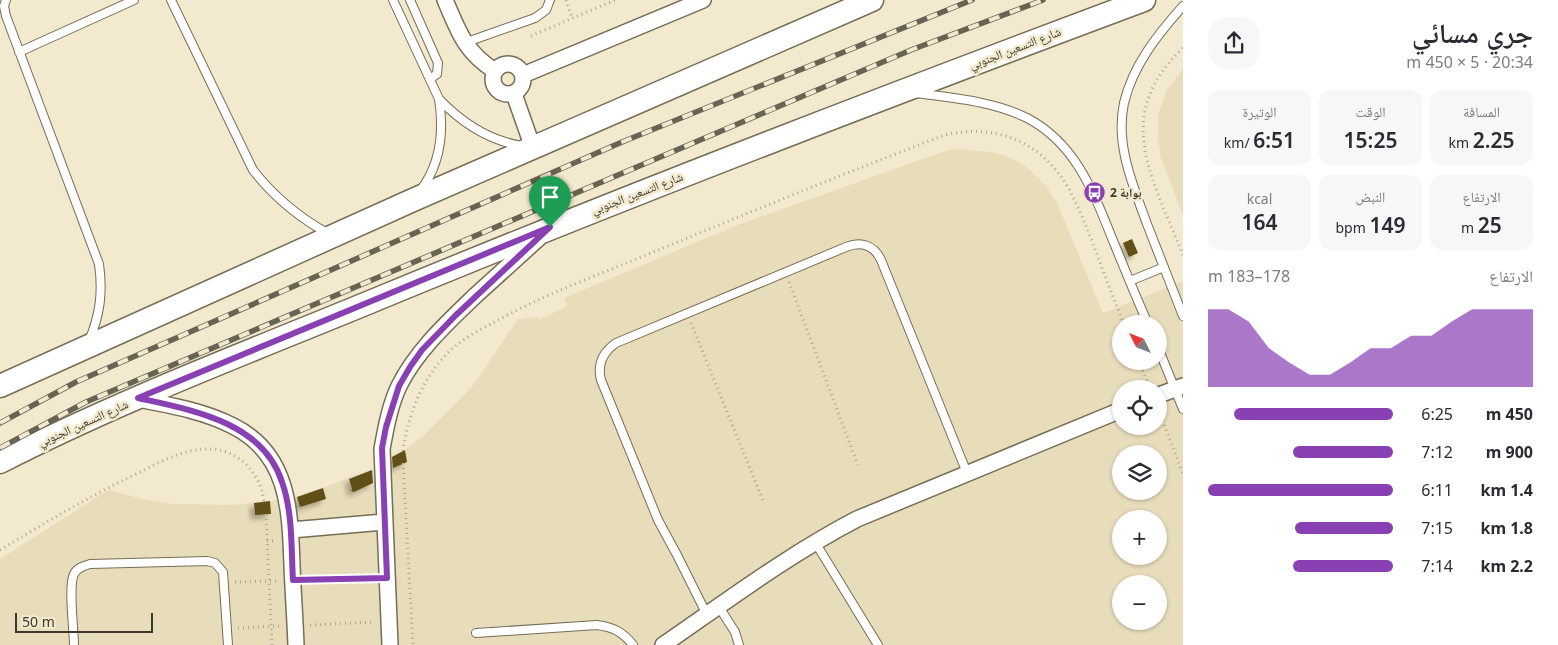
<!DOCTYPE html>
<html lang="ar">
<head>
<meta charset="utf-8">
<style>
	:root { --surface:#fff; --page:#f7f7f7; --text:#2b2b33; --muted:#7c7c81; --accent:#8840b3 }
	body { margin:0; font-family:"Noto Sans","Noto Naskh Arabic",sans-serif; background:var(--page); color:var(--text); direction:rtl; height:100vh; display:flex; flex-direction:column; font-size:19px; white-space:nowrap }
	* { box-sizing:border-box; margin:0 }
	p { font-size:16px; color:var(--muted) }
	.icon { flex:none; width:28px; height:28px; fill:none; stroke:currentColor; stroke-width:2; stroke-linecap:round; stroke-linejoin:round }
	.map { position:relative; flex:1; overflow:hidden; direction:ltr }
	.sheet { display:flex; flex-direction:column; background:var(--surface); width:375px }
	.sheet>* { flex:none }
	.needle { width:32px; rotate:312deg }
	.controls { position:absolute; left:1112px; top:315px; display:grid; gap:10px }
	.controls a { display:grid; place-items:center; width:55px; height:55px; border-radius:50%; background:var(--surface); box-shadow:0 1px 4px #0004; font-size:25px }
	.scale { position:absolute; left:15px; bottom:12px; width:138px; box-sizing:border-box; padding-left:5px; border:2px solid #3c382e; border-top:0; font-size:14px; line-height:18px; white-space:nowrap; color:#3c382e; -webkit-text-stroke:4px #f2e9ce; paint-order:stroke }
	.pin { position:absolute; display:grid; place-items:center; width:42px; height:42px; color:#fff; margin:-51px -21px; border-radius:50% 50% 50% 0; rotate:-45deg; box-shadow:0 0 5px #0007 }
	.pin .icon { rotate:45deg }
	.round { display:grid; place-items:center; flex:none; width:52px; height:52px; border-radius:20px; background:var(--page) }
	.headline { display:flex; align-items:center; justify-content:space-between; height:85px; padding:0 25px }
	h1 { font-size:28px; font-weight:600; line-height:38px }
	.metrics { display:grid; grid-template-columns:repeat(3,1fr); gap:8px; height:85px; padding:5px 25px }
	.metrics div { display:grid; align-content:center; border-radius:12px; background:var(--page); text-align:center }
	.metrics b { font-size:21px; font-weight:600 }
	.metrics small { font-size:14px; font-weight:400 }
	.metrics p { font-size:14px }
	.chart { height:140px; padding:10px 25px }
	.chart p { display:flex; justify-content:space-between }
	.chart svg { width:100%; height:90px; margin-top:5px; fill:var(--accent); opacity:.7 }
	ul { padding:0 25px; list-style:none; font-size:16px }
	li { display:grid; grid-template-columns:80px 60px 1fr; align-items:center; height:38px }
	li i { height:12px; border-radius:6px; background:var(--accent) }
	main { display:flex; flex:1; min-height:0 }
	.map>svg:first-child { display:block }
</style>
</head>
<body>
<main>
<section class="sheet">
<div class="headline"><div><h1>جري مسائي</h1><p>20:34 · 5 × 450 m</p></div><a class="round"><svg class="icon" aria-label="share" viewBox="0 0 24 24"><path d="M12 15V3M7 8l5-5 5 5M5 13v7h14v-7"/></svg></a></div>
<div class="metrics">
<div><p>المسافة</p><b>2.25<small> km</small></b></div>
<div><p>الوقت</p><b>15:25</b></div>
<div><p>الوتيرة</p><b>6:51<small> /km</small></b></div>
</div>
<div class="metrics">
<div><p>الارتفاع</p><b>25<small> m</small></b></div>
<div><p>النبض</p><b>149<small> bpm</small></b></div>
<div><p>kcal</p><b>164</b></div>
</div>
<div class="chart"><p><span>الارتفاع</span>178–183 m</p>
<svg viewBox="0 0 160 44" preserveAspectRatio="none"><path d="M0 44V6L10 6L20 12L30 25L40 32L50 38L60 38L70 32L80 25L90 25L100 19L110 19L120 12L130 6L140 6L150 6L160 6V44z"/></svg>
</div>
<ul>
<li><b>450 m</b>6:25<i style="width:86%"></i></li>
<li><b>900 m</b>7:12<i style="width:54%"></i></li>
<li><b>1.4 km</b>6:11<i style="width:100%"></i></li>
<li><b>1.8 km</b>7:15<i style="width:53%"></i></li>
<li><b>2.2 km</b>7:14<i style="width:54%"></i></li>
</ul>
</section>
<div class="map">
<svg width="1183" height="645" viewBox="0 0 1183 645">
	<defs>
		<filter id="shadow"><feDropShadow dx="-4.5" dy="4.5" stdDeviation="2.5" flood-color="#0004"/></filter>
	</defs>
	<rect width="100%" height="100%" fill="#f2e9ce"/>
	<path fill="#e8ddbb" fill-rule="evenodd" d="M 1183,69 L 1183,215 L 1161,158 L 1158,140 L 1158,115 L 1167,90 Z
		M 959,149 L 990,152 L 1004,155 L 1019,162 L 1032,172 L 1046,186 L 1057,203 L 1103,313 L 1183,281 L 1183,645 L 0,645 L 0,559 L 108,490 L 147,500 L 174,504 L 233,505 L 270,501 L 297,497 L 372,470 L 383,471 L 393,468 L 405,450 L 424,435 L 471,388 L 518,319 L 538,317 L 539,320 L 567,306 L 564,298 L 735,226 L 948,150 ZM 1121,324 L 1159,324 L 1159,361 L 1121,361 ZM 1121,389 L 1159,389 L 1159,426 L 1121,426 ZM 1121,454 L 1159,454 L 1159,491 L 1121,491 ZM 1121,519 L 1159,519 L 1159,556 L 1121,556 ZM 1121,584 L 1159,584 L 1159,621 L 1121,621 Z"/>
	<path fill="#605018" filter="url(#shadow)" d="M 1132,239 L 1138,253 L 1129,257 L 1123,243 Z
		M 405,450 L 407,462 L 393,468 L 392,457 Z
		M 372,470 L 373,483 L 354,492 L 351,491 L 352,489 L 349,479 Z
		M 323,488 L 326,499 L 300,507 L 297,497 Z
		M 270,501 L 271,514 L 255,515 L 254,503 Z"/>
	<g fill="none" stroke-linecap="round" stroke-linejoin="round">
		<defs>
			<path id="lane" d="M 6,0 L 4,6 L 6,16 L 99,264 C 103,292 100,315 89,341
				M 171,0 L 253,170 C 274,197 298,217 329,234
				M 393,0 L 439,99 C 444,131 441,164 420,191
				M 410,0 L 438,63 L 437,74 L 430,79
				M 1183,6 C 1158,34 1133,65 1124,103 C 1115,145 1133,185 1147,224 C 1159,255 1171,285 1183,316
				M 464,43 L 535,18 L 546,10 L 550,0
				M 19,52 L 134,0
				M 916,93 C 953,98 993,101 1027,118 C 1077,144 1094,194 1114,243 C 1125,270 1136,297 1148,324
				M 439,99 C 462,123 489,141 523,146
				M 1130,281 L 1164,267
				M 1159,350 L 1183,409
				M 815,542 L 878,645
				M 719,607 L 735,632 L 739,645
				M 707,615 L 677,555 L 658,520 L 601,380 C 597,364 603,352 616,343 L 846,247 C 861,241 874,245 881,260 L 967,473
				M 476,633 L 597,625 C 613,627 623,632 633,645
				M 74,645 C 74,630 68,586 74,574 C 77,568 83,566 90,564 L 207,561 L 215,563 L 223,572 L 228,645"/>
			<path id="street" d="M 445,0 C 459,32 464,51 495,71
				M493 79a15 15 0 1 1 30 0a15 15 0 1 1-30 0Z
				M 523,75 L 703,0
				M 514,94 L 533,148
				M 1159,395 L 1183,386
				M 138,399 C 169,405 204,411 233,426 C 289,454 290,510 292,565 C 293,592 295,618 296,645
				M 291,530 L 384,522
				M 390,645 L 382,449 C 386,427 390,405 399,386 C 417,350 448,322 476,295 C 497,276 518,257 539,238
				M 663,645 C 727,601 788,555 857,519 L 1121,410"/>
			<path id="primary" d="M 0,386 L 413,200 L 872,0
				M 0,462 C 119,401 246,353 370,302 C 626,196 884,97 1144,0"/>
		</defs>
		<use href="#lane" stroke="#756e55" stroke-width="10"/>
		<use href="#street" stroke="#756e55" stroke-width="18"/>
		<use href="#primary" stroke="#756e55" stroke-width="25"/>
		<path stroke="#ada691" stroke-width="3" stroke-dasharray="1 4" stroke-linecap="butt" d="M 566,0 L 572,18
			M 531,36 L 615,0
			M 1183,48 C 1111,116 1153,179 1183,255
			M 789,282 L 858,465
			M 691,323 L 764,503
			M 1139,361 L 1148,384
			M 1159,411 L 1183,474
			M 403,451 C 408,413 424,374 453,348 C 464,338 478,331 491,324 C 535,299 582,281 629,262 C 734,219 839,175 945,135 C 997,123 1042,142 1069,189 C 1079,208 1087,228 1095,249 C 1104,274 1114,299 1124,324
			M 403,463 L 413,645
			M 266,514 L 272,645
			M 267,541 L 277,541
			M 0,550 C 46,522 92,495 140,472 C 160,462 182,450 205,449 C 236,447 261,472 264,502
			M 308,580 L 371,578
			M 235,582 L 276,581
			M 310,625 L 374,622
			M 238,628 L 279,626"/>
		<use href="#lane" stroke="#fff" stroke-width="8"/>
		<use href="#street" stroke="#fff" stroke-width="15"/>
		<use href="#primary" stroke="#fff" stroke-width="22"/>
		<defs>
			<path id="rail" d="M 0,423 L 76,382 L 622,142 L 972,0
				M 0,448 L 86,402 L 911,50 L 1043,0"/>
		</defs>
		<use href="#rail" stroke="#686355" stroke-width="5.5"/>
		<use href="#rail" stroke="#f2e9ce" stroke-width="4" stroke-dasharray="11" stroke-linecap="butt"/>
	</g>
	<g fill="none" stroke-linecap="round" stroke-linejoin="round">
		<defs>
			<path id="route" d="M 550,227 L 455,316 L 422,350 L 410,367 L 399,386 L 386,427 L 382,448 L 387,578 L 293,580 C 291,548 293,513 282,482 C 263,422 192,410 138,398 Z"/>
		</defs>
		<use href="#route" stroke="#fff" stroke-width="10"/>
		<use href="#route" stroke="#8840b3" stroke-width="6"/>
	</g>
	<defs>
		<symbol id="bus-disc" viewBox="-11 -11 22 22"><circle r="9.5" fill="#8840b3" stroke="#f2e9ce"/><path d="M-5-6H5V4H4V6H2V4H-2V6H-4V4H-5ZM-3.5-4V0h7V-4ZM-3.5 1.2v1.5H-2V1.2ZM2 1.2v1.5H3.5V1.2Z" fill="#fff"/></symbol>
	</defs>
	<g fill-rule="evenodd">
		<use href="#bus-disc" x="1082" y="180" width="25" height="25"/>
	</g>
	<g text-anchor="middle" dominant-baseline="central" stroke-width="5" stroke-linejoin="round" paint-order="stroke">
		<g font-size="12" fill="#3c382e" stroke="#f2e9ce">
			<text transform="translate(1015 48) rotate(-21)">شارع التسعين الجنوبي</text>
			<text transform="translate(637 193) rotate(-21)">شارع التسعين الجنوبي</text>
			<text transform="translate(83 423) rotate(-24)">شارع التسعين الجنوبي</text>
		</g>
		<g font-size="12" font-weight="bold" fill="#3c382e" stroke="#f2e9ce" text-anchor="start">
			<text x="1110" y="192">بوابة 2</text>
		</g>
	</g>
</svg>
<div class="controls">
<a><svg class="needle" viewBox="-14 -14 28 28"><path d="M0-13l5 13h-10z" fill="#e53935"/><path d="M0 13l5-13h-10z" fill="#7c7c81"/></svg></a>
<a><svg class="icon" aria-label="locate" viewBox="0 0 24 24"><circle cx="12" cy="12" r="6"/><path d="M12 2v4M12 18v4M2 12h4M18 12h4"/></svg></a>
<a><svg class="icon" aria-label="layers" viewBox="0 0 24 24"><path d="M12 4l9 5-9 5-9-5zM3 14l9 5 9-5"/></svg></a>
<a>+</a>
<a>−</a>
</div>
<div class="scale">50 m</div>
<div class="pin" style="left:550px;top:227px;background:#1e9e55"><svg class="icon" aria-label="arrive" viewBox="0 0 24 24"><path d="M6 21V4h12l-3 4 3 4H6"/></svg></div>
</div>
</main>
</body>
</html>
